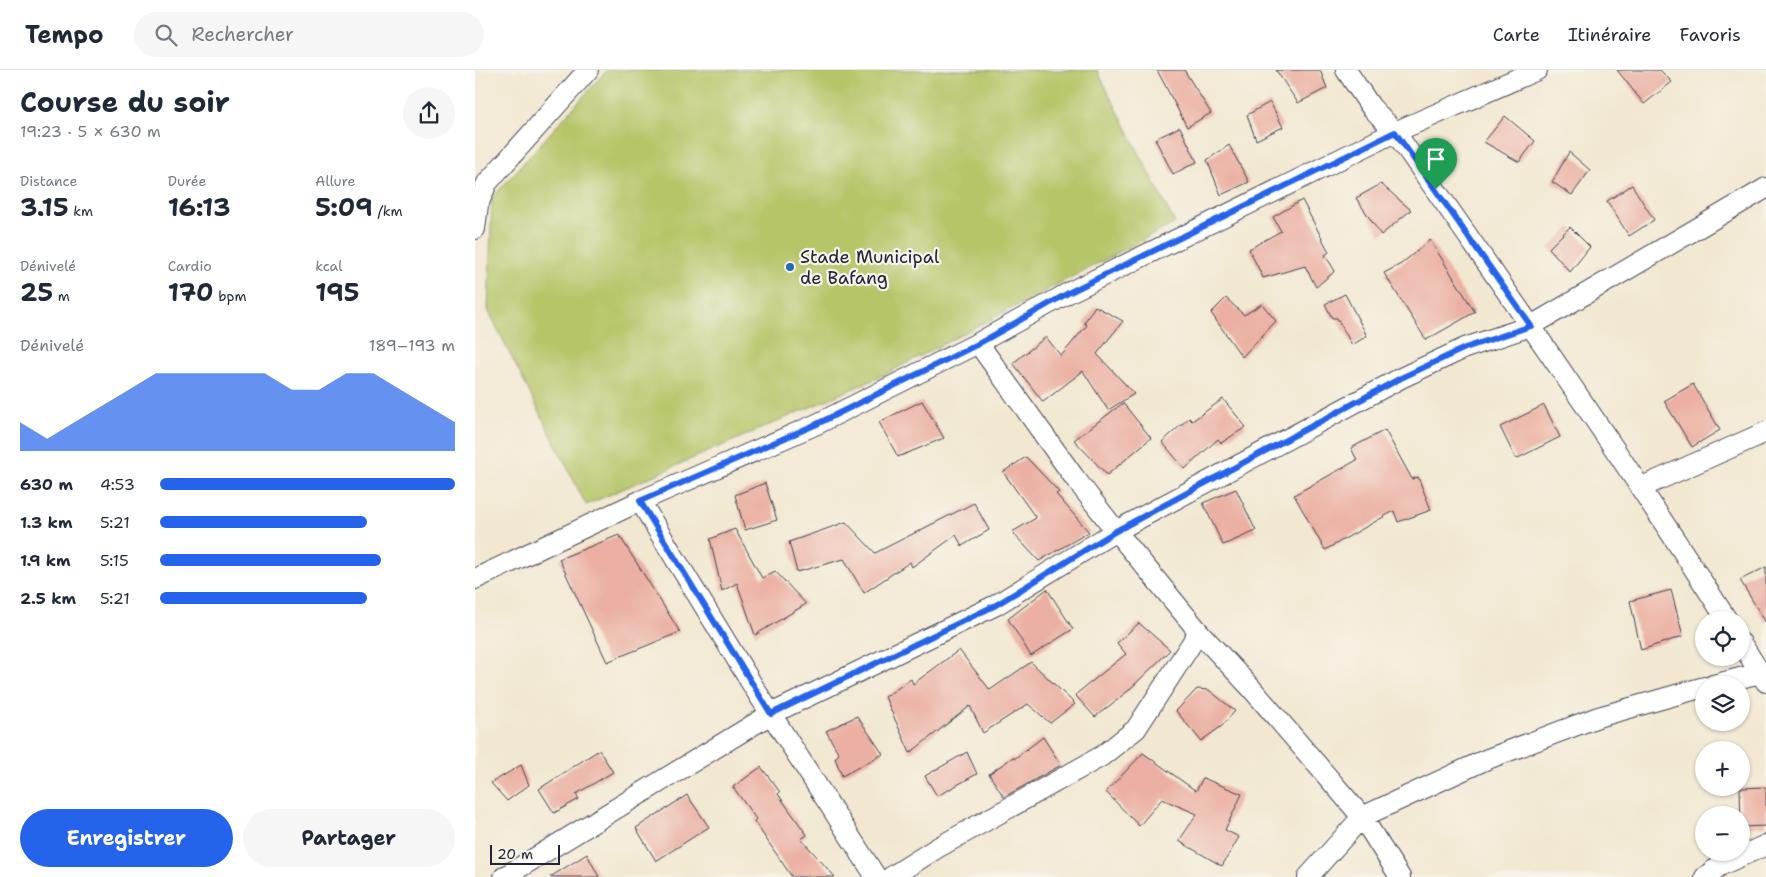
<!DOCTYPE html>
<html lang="fr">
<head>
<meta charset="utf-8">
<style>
	:root { --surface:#fff; --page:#f6f6f7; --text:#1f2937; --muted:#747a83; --line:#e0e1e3; --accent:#2563eb }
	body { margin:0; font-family:"Shantell Sans",sans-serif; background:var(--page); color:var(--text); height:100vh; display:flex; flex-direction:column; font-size:19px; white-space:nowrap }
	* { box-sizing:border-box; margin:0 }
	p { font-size:16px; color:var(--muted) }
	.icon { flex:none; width:28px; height:28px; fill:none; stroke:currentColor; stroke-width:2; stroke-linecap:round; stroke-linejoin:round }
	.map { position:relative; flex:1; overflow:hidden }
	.sheet { display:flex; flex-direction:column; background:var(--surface); width:475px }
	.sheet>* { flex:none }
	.fabs { position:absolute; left:1220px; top:541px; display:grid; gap:10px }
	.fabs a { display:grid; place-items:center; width:55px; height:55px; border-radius:50%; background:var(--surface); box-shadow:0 1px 4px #0004; font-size:25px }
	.scale { position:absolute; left:15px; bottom:12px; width:70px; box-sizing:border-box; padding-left:5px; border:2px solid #22223b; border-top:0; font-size:14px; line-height:18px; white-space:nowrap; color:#22223b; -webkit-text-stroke:4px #f7f3e8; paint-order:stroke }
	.pin { position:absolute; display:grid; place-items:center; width:42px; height:42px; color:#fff; margin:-51px -21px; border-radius:50% 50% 50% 0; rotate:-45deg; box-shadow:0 0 5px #0007 }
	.pin .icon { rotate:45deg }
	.round { display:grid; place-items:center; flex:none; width:52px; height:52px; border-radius:26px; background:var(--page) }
	.head { display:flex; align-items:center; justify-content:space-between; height:85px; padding:0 20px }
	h1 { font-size:28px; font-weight:700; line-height:38px }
	.metrics { display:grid; grid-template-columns:repeat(3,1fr); gap:8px; height:85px; padding:5px 20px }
	.metrics div { display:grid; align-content:center }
	.metrics b { font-size:25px; font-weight:700 }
	.metrics small { font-size:14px; font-weight:400 }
	.metrics p { font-size:14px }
	.chart { height:140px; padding:10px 20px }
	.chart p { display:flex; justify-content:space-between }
	.chart svg { width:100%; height:90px; margin-top:5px; fill:var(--accent); opacity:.7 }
	.cta { display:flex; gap:10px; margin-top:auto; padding:10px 20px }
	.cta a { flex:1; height:58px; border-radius:30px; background:var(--accent); color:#fff; font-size:20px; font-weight:700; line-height:58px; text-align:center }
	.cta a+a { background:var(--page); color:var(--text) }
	ul { padding:0 20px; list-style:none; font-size:16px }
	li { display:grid; grid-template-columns:80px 60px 1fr; align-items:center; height:38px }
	li i { height:12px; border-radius:6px; background:var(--accent) }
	header { display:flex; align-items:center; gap:30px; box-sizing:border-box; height:70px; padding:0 25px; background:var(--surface); border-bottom:1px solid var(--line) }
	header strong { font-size:24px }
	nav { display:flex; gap:28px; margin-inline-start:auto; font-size:18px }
	.search { width:350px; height:45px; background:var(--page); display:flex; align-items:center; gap:12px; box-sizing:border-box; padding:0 18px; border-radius:28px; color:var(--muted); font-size:19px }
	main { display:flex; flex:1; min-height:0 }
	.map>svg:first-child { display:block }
</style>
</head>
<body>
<header>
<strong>Tempo</strong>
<div class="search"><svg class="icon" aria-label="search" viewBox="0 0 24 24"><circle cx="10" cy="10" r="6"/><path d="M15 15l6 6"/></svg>Rechercher</div>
<nav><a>Carte</a><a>Itinéraire</a><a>Favoris</a></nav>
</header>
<main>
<section class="sheet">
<div class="head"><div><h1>Course du soir</h1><p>19:23 · 5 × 630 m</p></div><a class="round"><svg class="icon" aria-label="share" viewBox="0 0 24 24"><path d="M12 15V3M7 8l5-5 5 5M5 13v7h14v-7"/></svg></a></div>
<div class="metrics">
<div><p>Distance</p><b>3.15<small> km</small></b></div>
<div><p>Durée</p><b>16:13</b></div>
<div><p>Allure</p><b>5:09<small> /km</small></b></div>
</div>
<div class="metrics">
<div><p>Dénivelé</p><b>25<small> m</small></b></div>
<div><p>Cardio</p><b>170<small> bpm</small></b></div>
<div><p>kcal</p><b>195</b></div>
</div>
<div class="chart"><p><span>Dénivelé</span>189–193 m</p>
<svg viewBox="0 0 160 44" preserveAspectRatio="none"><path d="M0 44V30L10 38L20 30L30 22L40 14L50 6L60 6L70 6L80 6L90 6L100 14L110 14L120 6L130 6L140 14L150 22L160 30V44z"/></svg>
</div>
<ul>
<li><b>630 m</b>4:53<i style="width:100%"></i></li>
<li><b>1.3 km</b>5:21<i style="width:70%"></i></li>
<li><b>1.9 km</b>5:15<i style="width:75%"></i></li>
<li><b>2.5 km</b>5:21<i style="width:70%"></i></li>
</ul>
<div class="cta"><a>Enregistrer</a><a>Partager</a></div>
</section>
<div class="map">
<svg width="1291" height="807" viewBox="0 0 1291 807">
	<rect width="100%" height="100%" fill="#f7f3e8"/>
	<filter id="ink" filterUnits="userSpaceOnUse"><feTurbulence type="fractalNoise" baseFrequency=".02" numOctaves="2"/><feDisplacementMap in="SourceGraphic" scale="10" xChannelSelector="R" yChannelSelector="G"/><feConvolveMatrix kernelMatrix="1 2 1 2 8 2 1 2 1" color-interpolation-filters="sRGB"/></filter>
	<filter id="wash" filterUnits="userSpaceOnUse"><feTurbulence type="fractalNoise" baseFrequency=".0096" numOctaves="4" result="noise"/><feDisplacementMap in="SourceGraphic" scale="20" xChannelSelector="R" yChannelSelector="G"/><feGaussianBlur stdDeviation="1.12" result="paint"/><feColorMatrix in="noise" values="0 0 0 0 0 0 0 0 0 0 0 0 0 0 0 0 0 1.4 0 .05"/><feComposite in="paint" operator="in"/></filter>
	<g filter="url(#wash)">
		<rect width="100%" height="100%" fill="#f2e8d1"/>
		<path fill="#b6c568" stroke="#6c7452" d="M 132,0 L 622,0 L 700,153 L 409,305 L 111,435 L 13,240 L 17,128 Z"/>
		<g id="blocks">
			<path fill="#ebb0a3" d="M 682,0 L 709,0 L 736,43 L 712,57 Z
				M 801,0 L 845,0 L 852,18 L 823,33 Z
				M 1142,0 L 1185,0 L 1197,12 L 1169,34 Z
				M 795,32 L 808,57 L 781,70 L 772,45 Z
				M 1030,46 L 1060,71 L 1044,92 L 1009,72 Z
				M 705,57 L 722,92 L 698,104 L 680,69 Z
				M 754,75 L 774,112 L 746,125 L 732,90 Z
				M 1094,82 L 1115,100 L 1097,125 L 1077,112 Z
				M 906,114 L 936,140 L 906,165 L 881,128 Z
				M 1157,115 L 1179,150 L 1154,166 L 1132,131 Z
				M 827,130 L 854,182 L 850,185 L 860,201 L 841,217 L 830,196 L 788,208 L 774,179 L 806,161 L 798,147 Z
				M 1095,157 L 1115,177 L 1095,202 L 1074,178 Z
				M 955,170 L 1000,242 L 951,270 L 909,203 L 926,194 Z
				M 870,224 L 892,266 L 877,275 L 862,248 L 857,248 L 850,234 Z
				M 751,228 L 769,245 L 787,234 L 801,251 L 767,287 L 736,243 Z
				M 620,236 L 648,251 L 622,284 L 659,324 L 633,340 L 608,301 L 568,332 L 538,293 L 571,267 L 586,286 L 612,255 L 609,253 Z
				M 1218,314 L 1245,360 L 1217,377 L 1189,331 Z
				M 748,329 L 771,357 L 746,373 L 743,369 L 710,399 L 687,372 L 714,348 L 717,351 Z
				M 447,331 L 469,368 L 423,387 L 404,352 Z
				M 648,333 L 676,368 L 632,405 L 599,370 Z
				M 1069,335 L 1085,367 L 1041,389 L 1025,357 Z
				M 910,360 L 937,409 L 943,407 L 956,440 L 923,452 L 919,441 L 850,480 L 819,425 L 882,390 L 876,378 Z
				M 551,387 L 584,422 L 581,424 L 614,462 L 564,491 L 537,462 L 561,448 L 528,402 Z
				M 290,413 L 302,450 L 270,460 L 260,425 Z
				M 761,419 L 781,461 L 748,475 L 728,433 Z
				M 499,433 L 514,460 L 487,476 L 481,465 L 437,497 L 435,492 L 389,523 L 369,489 L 322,502 L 314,472 L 371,452 L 400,483 Z
				M 260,459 L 287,508 L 300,501 L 331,534 L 280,565 L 262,513 L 247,521 L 235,469 Z
				M 144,465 L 205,562 L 132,592 L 84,489 Z
				M 1291,497 L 1291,553 L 1265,510 Z
				M 572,519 L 598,559 L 556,586 L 533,549 Z
				M 1196,520 L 1208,566 L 1166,580 L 1155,531 Z
				M 664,553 L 695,580 L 653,621 L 620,647 L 600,625 L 651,584 L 642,573 Z
				M 484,580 L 515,620 L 556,592 L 600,634 L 575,653 L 553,634 L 508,663 L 495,636 L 435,683 L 410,627 L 436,609 L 438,614 Z
				M 722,619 L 734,620 L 760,641 L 747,656 L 726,671 L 701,641 Z
				M 382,646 L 408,684 L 367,706 L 360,688 L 364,684 L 351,661 Z
				M 568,667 L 586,695 L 529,727 L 514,704 L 538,687 L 539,689 Z
				M 124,680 L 138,702 L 101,724 L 104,729 L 79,743 L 64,719 Z
				M 492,682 L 502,704 L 462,726 L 450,706 Z
				M 668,683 L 721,721 L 728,708 L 767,724 L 750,760 L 764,767 L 747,796 L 704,771 L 722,744 L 687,729 L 664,756 L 631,722 Z
				M 46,695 L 54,715 L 32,731 L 16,713 Z
				M 286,697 L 305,722 L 303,724 L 332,765 L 326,769 L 360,807 L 317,807 L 279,751 L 281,749 L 258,717 Z
				M 1291,717 L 1291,756 L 1266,757 L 1265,718 Z
				M 212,725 L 234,757 L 181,791 L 161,758 Z
				M 112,784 L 124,807 L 75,807 Z"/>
		</g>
	</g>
	<g filter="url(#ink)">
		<use href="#blocks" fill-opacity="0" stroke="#414052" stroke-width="1"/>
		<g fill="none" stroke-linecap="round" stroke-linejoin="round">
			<defs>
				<path id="street" d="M 871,0 L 896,37 L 920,62 C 1033,223 1146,384 1252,550
					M 0,159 L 3,135 L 12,113 L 113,0
					M 503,273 L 599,407 L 641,461 L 724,562 L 777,619 L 887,747 L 925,807
					M 1167,417 L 1291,362
					M 165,431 L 283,624 L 401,807
					M 0,509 L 165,431 L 342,354 L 503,273 L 595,222 L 920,62 L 1062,0
					M 1266,573 L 1291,612
					M 1238,615 L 1285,603 L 1291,604
					M 29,807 L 296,644 L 521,535 L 641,461 L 926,308 L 990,278 L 1056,256 L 1291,118
					M 416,807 L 462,778 L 627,686 L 661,659 L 724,562
					M 833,807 L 887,747 L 1010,690 L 1123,647 L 1229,617
					M 1230,807 L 1246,795 L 1291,775"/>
			</defs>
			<use href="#street" stroke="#414052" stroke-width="22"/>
			<use href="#street" stroke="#fff" stroke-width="20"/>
		</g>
	</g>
	<g fill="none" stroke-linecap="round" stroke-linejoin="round" filter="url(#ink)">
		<defs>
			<path id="route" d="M 920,62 L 1056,256 L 990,278 L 926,308 L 641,461 L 521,535 L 296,644 L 165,431 L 342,354 L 503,274 L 595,222 Z"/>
		</defs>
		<use href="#route" stroke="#fff" stroke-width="10"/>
		<use href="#route" stroke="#2563eb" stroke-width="6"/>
	</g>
	<circle fill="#1f6fb2" stroke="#f7f3e8" stroke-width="2" cx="315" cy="197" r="5"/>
	<g text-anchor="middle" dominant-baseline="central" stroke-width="4.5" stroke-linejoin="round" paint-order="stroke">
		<g font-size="18" fill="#22223b" stroke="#f7f3e8" text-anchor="start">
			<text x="325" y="187">Stade Municipal<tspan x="325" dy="21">de Bafang</tspan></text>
		</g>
	</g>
</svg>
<div class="fabs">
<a><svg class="icon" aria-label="locate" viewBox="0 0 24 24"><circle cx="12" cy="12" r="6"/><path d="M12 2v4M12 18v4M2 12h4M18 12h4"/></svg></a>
<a><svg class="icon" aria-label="layers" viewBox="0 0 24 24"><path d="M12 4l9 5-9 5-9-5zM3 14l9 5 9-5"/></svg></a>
<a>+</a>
<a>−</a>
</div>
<div class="scale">20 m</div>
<div class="pin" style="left:961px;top:119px;background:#1e9e55"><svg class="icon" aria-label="arrive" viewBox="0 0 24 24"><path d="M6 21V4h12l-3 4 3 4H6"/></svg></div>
</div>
</main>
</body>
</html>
